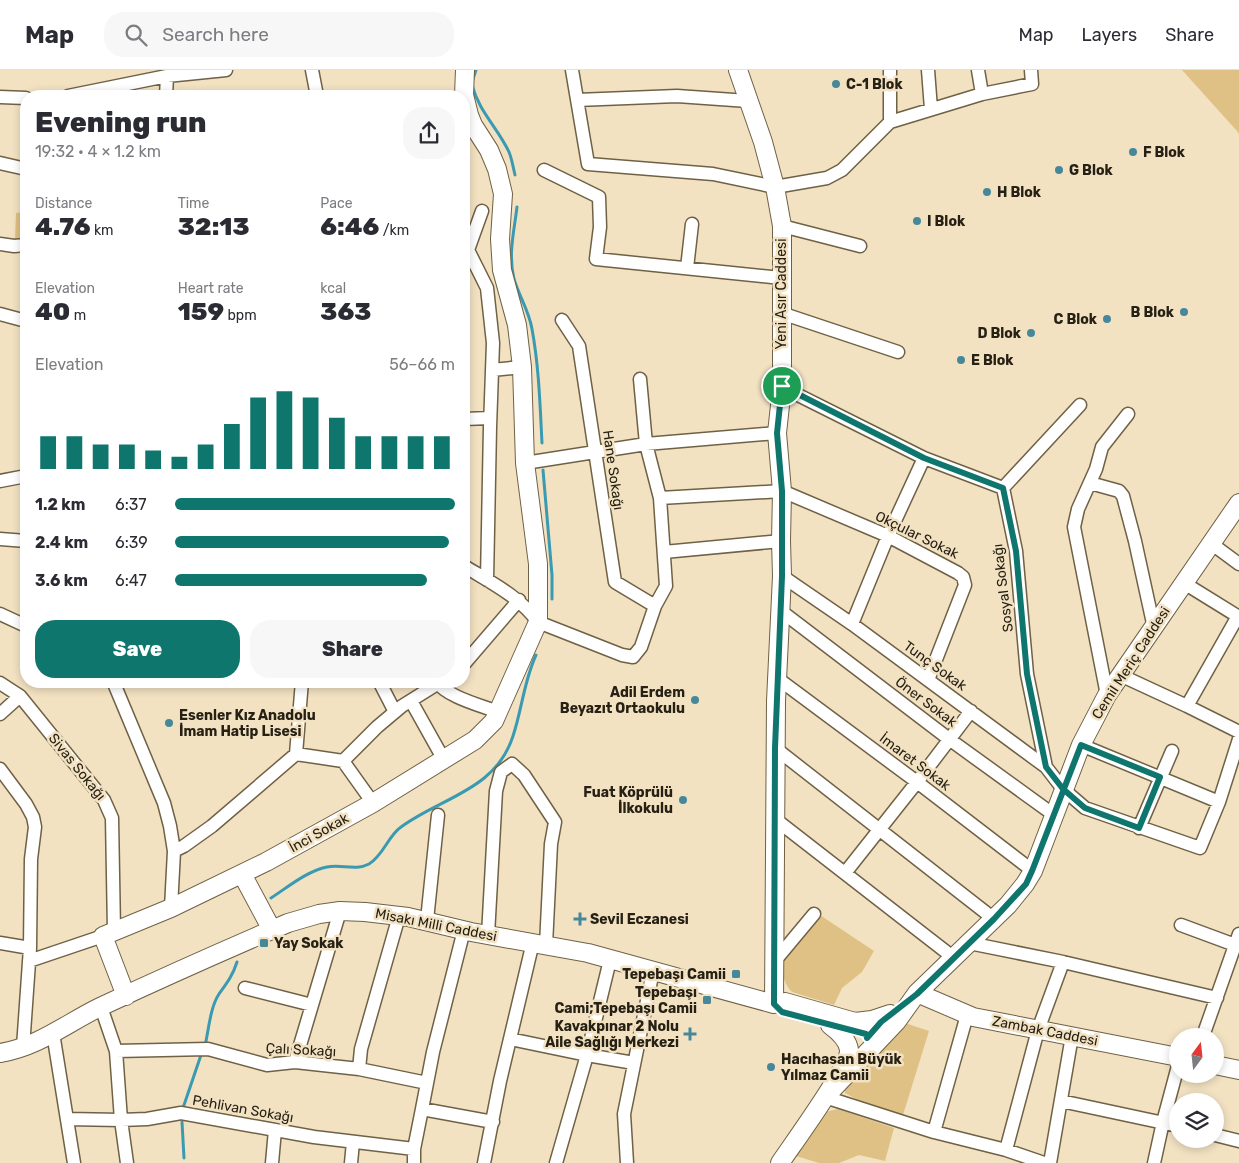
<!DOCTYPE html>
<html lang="en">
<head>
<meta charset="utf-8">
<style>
	:root { --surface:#fff; --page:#f7f7f7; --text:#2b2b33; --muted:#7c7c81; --line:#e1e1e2; --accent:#0f766e }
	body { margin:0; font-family:Rubik,sans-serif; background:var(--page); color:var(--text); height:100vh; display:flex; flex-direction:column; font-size:19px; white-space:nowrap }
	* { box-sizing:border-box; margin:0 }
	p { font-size:16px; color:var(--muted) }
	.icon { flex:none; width:28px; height:28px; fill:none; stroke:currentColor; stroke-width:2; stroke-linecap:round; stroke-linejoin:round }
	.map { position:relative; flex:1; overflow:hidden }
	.side { position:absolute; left:20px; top:20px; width:450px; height:598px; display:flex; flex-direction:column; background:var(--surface); border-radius:20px; box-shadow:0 2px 8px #0003 }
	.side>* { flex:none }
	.needle { width:32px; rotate:15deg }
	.controls { position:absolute; left:1169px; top:958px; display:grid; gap:10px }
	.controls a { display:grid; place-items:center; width:55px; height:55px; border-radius:50%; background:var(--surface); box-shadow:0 2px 8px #0003; font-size:25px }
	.pin { position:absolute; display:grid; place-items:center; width:42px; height:42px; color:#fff; margin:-21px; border:2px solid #fff; border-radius:50%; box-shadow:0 1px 5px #0007 }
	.round { display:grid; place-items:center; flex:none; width:52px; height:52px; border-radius:20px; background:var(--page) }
	.overview { display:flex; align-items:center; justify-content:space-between; height:85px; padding:0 15px }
	h1 { font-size:28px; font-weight:800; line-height:38px }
	.stats { display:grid; grid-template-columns:repeat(3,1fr); gap:8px; height:85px; padding:5px 15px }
	.stats div { display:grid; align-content:center }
	.stats b { font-size:25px; font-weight:800 }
	.stats small { font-size:14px; font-weight:400 }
	.stats p { font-size:14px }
	.chart { height:140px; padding:10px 15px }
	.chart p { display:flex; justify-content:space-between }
	.chart svg { width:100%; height:90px; margin-top:5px; stroke:var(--accent); stroke-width:6 }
	.action { display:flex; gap:10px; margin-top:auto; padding:10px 15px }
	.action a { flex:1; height:58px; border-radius:20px; background:var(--accent); color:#fff; font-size:20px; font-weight:800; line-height:58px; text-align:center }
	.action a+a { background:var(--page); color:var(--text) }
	ul { padding:0 15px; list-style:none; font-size:16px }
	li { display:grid; grid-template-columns:80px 60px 1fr; align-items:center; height:38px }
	li i { height:12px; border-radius:6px; background:var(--accent) }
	header { display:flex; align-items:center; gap:30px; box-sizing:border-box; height:70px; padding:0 25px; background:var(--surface); border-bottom:1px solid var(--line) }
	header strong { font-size:24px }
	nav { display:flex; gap:28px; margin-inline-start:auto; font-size:18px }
	.search { width:350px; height:45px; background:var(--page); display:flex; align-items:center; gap:12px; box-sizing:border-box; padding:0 18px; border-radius:20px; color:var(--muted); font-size:19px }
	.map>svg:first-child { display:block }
</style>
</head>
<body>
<header>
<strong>Map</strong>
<div class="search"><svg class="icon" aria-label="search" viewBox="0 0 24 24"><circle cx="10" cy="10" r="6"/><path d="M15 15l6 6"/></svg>Search here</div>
<nav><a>Map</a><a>Layers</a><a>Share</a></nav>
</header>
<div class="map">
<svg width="1239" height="1093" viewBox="0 0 1239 1093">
	<rect width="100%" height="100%" fill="#f2e2c2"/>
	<path fill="#dfc185" d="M 1182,0 L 1239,0 L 1239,64 L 1237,61 Z
		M 26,142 L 26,169 L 15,170 L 16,143 Z
		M 820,845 L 874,881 L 862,902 L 842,918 L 834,935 L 792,922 C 783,913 778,894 786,882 C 795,869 809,857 820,845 Z
		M 902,952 L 929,961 L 903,1045 L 860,1031 L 845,1023 L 845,1020 Z
		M 838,1039 L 894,1058 L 885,1091 L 859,1085 L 839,1093 L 819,1093 L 793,1085 L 825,1042 Z"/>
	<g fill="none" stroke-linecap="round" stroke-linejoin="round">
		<path stroke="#3a9ab2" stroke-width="3" d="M 473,9 L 476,0
			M 472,15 C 479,42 498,58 509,82 C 512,89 513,97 515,105
			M 517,137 C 514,162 508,184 514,209 C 519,226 529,241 532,259 C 539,297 540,335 542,373
			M 543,400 L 552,505 L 552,529
			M 271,828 C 288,817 307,801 327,797 C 341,794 356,801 369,794 C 383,786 388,766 401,757 C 442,727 496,720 513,666 C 522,639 524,611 536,585
			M 206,971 C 209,956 211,936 219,924 C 227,913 233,905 237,892
			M 183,1038 L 201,985
			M 182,1052 L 184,1088"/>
		<defs>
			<path id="street" d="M 312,0 L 317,26
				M 572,0 L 588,94 L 713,104 L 775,117 L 827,108 L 842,100 L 890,52 L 982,24 L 1032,14 L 1031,0
				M 890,0 L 890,52
				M 928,0 L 931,39
				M 978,0 L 982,24
				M 68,26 L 167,6 L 226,0
				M 166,26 L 167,6
				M 0,27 L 26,28
				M 577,30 L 677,26 L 748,31
				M 0,93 L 26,99
				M 544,100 L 599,127 L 600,157 L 596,189 L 781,208
				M 782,156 L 860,176
				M 0,174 L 14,176 L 26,175
				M 468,180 L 487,218 L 493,273 L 490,357 L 487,510
				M 464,183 L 468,180 L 482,141
				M 687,198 L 692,154
				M 781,243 L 898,282
				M 0,244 L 26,251
				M 562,250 L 579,276 L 615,512 L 655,536
				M 492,300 L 522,297
				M 640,309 L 646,374 L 660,428
				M 782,317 L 924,388 L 1003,418
				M 464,349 L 490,348
				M 525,393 L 646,374 L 777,363
				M 0,411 L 26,406
				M 1090,413 L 1119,421 L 1123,426 L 1135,471 L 1154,558
				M 0,469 L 26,471
				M 1212,474 L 1239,494
				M 664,482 L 781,471
				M 464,496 C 490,512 519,526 538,552 L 622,585 L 633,587 L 641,577 L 655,536 L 666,516 L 660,428 L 782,421 L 888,466 L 958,503 L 963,507 L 965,515 L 928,610
				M 782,506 L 852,554 L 1046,697 L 1063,719 L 1085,738 L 1200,778 L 1219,732 L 1239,669
				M 1184,513 L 1239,547
				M 781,541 L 949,669 L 1054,745
				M 0,544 L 26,556
				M 852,554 L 888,466 L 924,388
				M 464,594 L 519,530
				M 1120,605 L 1187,636 L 1239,662
				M 777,608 L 917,712 L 1033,801
				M 113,611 L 164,733 L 170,756 L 174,781
				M 379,611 L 395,642
				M 436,611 C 447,627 480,635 498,642
				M 0,613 L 20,626 L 104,730 L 112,748 L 114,861
				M 1107,625 L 1074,457 L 1078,439 L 1096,399 L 1102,377 L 1128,344
				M 411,631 L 444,690
				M 1187,636 L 1238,546
				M 0,644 L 20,626
				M 1081,675 L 1219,732
				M 775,678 L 994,849
				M 296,684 L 343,691 L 373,733
				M 343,691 L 377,657 L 402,636 L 442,611
				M 1046,697 L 1027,604 L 1016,481 L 1003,418 L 1080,335
				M 0,699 L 26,734 L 33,747 L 35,757 L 31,789 L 30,878 L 23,977
				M 775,749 L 954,888
				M 1139,758 L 1172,681
				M 845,803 L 917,712 L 971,641
				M 171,838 L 174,781 L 184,776 L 212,756 L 296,684 L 302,611
				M 427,850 L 438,745
				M 1181,855 L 1235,875
				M 488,865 L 496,721 L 501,702 L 512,694 L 524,705 L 555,752 L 551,774 L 546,875
				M 0,873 L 30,878
				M 969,873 L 1063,892 L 1217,928
				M 29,891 L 103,866
				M 774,892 L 814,844
				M 245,918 L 312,935
				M 101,937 L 116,981 L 121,1050 L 127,1093
				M 53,963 L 74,1093
				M 1203,966 L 1239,864
				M 510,969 L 587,985 L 634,993
				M 116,981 L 208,979 L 267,995 L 295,992 L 359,999 L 427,1013
				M 295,992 L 340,841
				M 359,999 L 361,979 L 399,846
				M 825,1027 L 934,1062 L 1006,1080 L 1044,1093
				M 1061,1031 L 1178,1056
				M 422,1039 L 433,982 L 464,860
				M 67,1049 L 121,1050 L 147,1049 L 181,1043 L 314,1067 L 414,1079
				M 934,1062 L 967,945
				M 1215,1065 L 1239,1071
				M 1006,1080 L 1038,960 L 1063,892
				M 272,1093 L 275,1060
				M 351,1093 L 353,1072
				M 414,1093 L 414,1079 L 422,1039 L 493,1052
				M 484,1093 L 500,1011 L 533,872
				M 556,1093 L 587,985 L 610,890
				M 627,1093 L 624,1044 L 653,901
				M 1050,1093 L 1072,966
				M 1154,1093 L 1163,1052 L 1178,996"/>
			<path id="secondary" d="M 738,0 L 763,72 L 775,117 L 782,156 L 782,317 L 777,363 L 782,421 L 781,471 L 782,506 L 776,631 L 774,934
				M 242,804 L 272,860
				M 917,923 L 973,947 L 1178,987
				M 126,926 L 103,866 L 171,838 L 266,792 L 373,733 L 475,670 L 494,651 L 538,552 L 538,494 L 525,393 L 522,297 L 517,255 L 502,200 L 500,169 L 503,124 L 497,99 L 489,80 L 473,55 L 469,45 L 464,25 L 465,0
				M 0,983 C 38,977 67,953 100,937 C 162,908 225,880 288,853 L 319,844 L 340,841 L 365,842 L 408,847 L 471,862 L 588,883 L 774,934 L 785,932 L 855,952 L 872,950 L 890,944
				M 1215,995 L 1239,1000
				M 825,1027 L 897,951 L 917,923 L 1008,835 L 1025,814 L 1033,801 L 1081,675 L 1107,625 L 1239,433
				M 780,1093 C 792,1075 850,996 849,980 C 848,970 838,961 830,955"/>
		</defs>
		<use href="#street" stroke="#6f6145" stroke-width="15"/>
		<use href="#secondary" stroke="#6f6145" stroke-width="20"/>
		<use href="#street" stroke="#fff" stroke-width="12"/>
		<use href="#secondary" stroke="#fff" stroke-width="18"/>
	</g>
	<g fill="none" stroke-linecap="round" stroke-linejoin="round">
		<defs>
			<path id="route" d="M 782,316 L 777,363 L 782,421 L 782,506 L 775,678 L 774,934 L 782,942 L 866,964 L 867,968 L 881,952 L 917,924 L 994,849 L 1026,814 L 1032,801 L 1081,675 L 1160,707 L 1139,758 L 1085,738 L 1063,719 L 1046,697 L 1027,604 L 1016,481 L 1003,418 L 924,388 L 782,316"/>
		</defs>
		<use href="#route" stroke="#fff" stroke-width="10"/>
		<use href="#route" stroke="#0f766e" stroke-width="6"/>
	</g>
	<g fill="#468899" stroke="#f2e2c2" stroke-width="2">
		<circle cx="836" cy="14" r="5"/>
		<circle cx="1133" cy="82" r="5"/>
		<circle cx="1059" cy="100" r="5"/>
		<circle cx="987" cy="122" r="5"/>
		<circle cx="917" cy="151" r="5"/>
		<circle cx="1184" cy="242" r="5"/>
		<circle cx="1107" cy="249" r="5"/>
		<circle cx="1031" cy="263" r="5"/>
		<circle cx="961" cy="290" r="5"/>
		<circle cx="695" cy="630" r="5"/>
		<circle cx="169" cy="653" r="5"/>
		<circle cx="683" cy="730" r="5"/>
		<path d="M577.5 841.5h5v5h5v5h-5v5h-5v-5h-5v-5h5z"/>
		<rect x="259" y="868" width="10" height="10" rx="2.5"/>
		<rect x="731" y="899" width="10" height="10" rx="2.5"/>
		<rect x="702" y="925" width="10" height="10" rx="2.5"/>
		<path d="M687.5 956.5h5v5h5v5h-5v5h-5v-5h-5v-5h5z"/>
		<circle cx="771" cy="997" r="5"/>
	</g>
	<g text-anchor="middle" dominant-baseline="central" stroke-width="5" stroke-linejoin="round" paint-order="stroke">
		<g font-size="14" font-weight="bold" fill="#272115" stroke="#f2e2c2" text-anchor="start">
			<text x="846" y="14">C-1 Blok</text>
			<text x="1143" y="82">F Blok</text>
			<text x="1069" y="100">G Blok</text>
			<text x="997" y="122">H Blok</text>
			<text x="927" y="151">I Blok</text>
			<text x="1174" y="242" text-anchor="end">B Blok</text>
			<text x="1097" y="249" text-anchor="end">C Blok</text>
			<text x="1021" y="263" text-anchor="end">D Blok</text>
			<text x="971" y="290">E Blok</text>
			<text x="685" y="622" text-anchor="end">Adil Erdem<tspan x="685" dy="16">Beyazıt Ortaokulu</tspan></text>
			<text x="179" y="645">Esenler Kız Anadolu<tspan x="179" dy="16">İmam Hatip Lisesi</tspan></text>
			<text x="673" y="722" text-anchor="end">Fuat Köprülü<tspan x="673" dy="16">İlkokulu</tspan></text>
			<text x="590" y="849">Sevil Eczanesi</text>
			<text x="274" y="873">Yay Sokak</text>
			<text x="726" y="904" text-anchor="end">Tepebaşı Camii</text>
			<text x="697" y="922" text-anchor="end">Tepebaşı<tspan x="697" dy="16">Cami;Tepebaşı Camii</tspan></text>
			<text x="679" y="956" text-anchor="end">Kavakpınar 2 Nolu<tspan x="679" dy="16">Aile Sağlığı Merkezi</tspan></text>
			<text x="781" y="989">Hacıhasan Büyük<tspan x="781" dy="16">Yılmaz Camii</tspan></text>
		</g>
		<g font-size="14" fill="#272115" stroke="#f2e2c2">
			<text transform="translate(781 224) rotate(-90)">Yeni Asır Caddesi</text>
			<text transform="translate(613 400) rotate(82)">Hane Sokağı</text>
			<text transform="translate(917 465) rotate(26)">Okçular Sokak</text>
			<text transform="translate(1003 518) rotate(-97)">Sosyal Sokağı</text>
			<text transform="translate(1131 593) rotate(-57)">Cemil Meriç Caddesi</text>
			<text transform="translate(935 596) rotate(36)">Tunç Sokak</text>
			<text transform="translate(926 632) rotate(37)">Öner Sokak</text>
			<text transform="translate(915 692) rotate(37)">İmaret Sokak</text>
			<text transform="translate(77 697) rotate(51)">Sivas Sokağı</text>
			<text transform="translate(319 763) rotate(-29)">İnci Sokak</text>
			<text transform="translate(436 855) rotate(11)">Misakı Milli Caddesi</text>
			<text transform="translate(1045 961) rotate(11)">Zambak Caddesi</text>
			<text transform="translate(301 980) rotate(3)">Çalı Sokağı</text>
			<text transform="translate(243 1039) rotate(10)">Pehlivan Sokağı</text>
		</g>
	</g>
</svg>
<div class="controls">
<a><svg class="needle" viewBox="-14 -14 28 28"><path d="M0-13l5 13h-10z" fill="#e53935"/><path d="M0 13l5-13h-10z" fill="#7c7c81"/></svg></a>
<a><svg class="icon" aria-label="layers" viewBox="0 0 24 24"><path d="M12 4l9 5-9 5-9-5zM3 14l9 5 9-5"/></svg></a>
</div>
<div class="pin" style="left:782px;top:316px;background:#1e9e55"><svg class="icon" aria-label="arrive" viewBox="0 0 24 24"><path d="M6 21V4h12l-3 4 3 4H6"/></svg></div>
<section class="side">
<div class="overview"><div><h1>Evening run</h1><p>19:32 · 4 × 1.2 km</p></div><a class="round"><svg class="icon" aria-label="share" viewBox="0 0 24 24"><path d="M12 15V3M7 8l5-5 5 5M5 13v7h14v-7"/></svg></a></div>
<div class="stats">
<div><p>Distance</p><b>4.76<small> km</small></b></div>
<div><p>Time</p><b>32:13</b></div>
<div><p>Pace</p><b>6:46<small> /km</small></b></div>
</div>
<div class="stats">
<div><p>Elevation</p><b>40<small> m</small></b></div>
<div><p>Heart rate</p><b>159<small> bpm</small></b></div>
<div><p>kcal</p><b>363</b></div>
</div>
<div class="chart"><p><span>Elevation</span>56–66 m</p>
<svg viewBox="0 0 160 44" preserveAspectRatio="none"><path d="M5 44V28M15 44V28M25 44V32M35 44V32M45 44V35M55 44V38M65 44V32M75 44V22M85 44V9M95 44V6M105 44V9M115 44V19M125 44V28M135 44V28M145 44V28M155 44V28"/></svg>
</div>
<ul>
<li><b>1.2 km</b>6:37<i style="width:100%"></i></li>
<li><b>2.4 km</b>6:39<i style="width:98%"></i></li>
<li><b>3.6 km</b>6:47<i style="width:90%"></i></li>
</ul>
<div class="action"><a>Save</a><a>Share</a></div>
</section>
</div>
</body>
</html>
